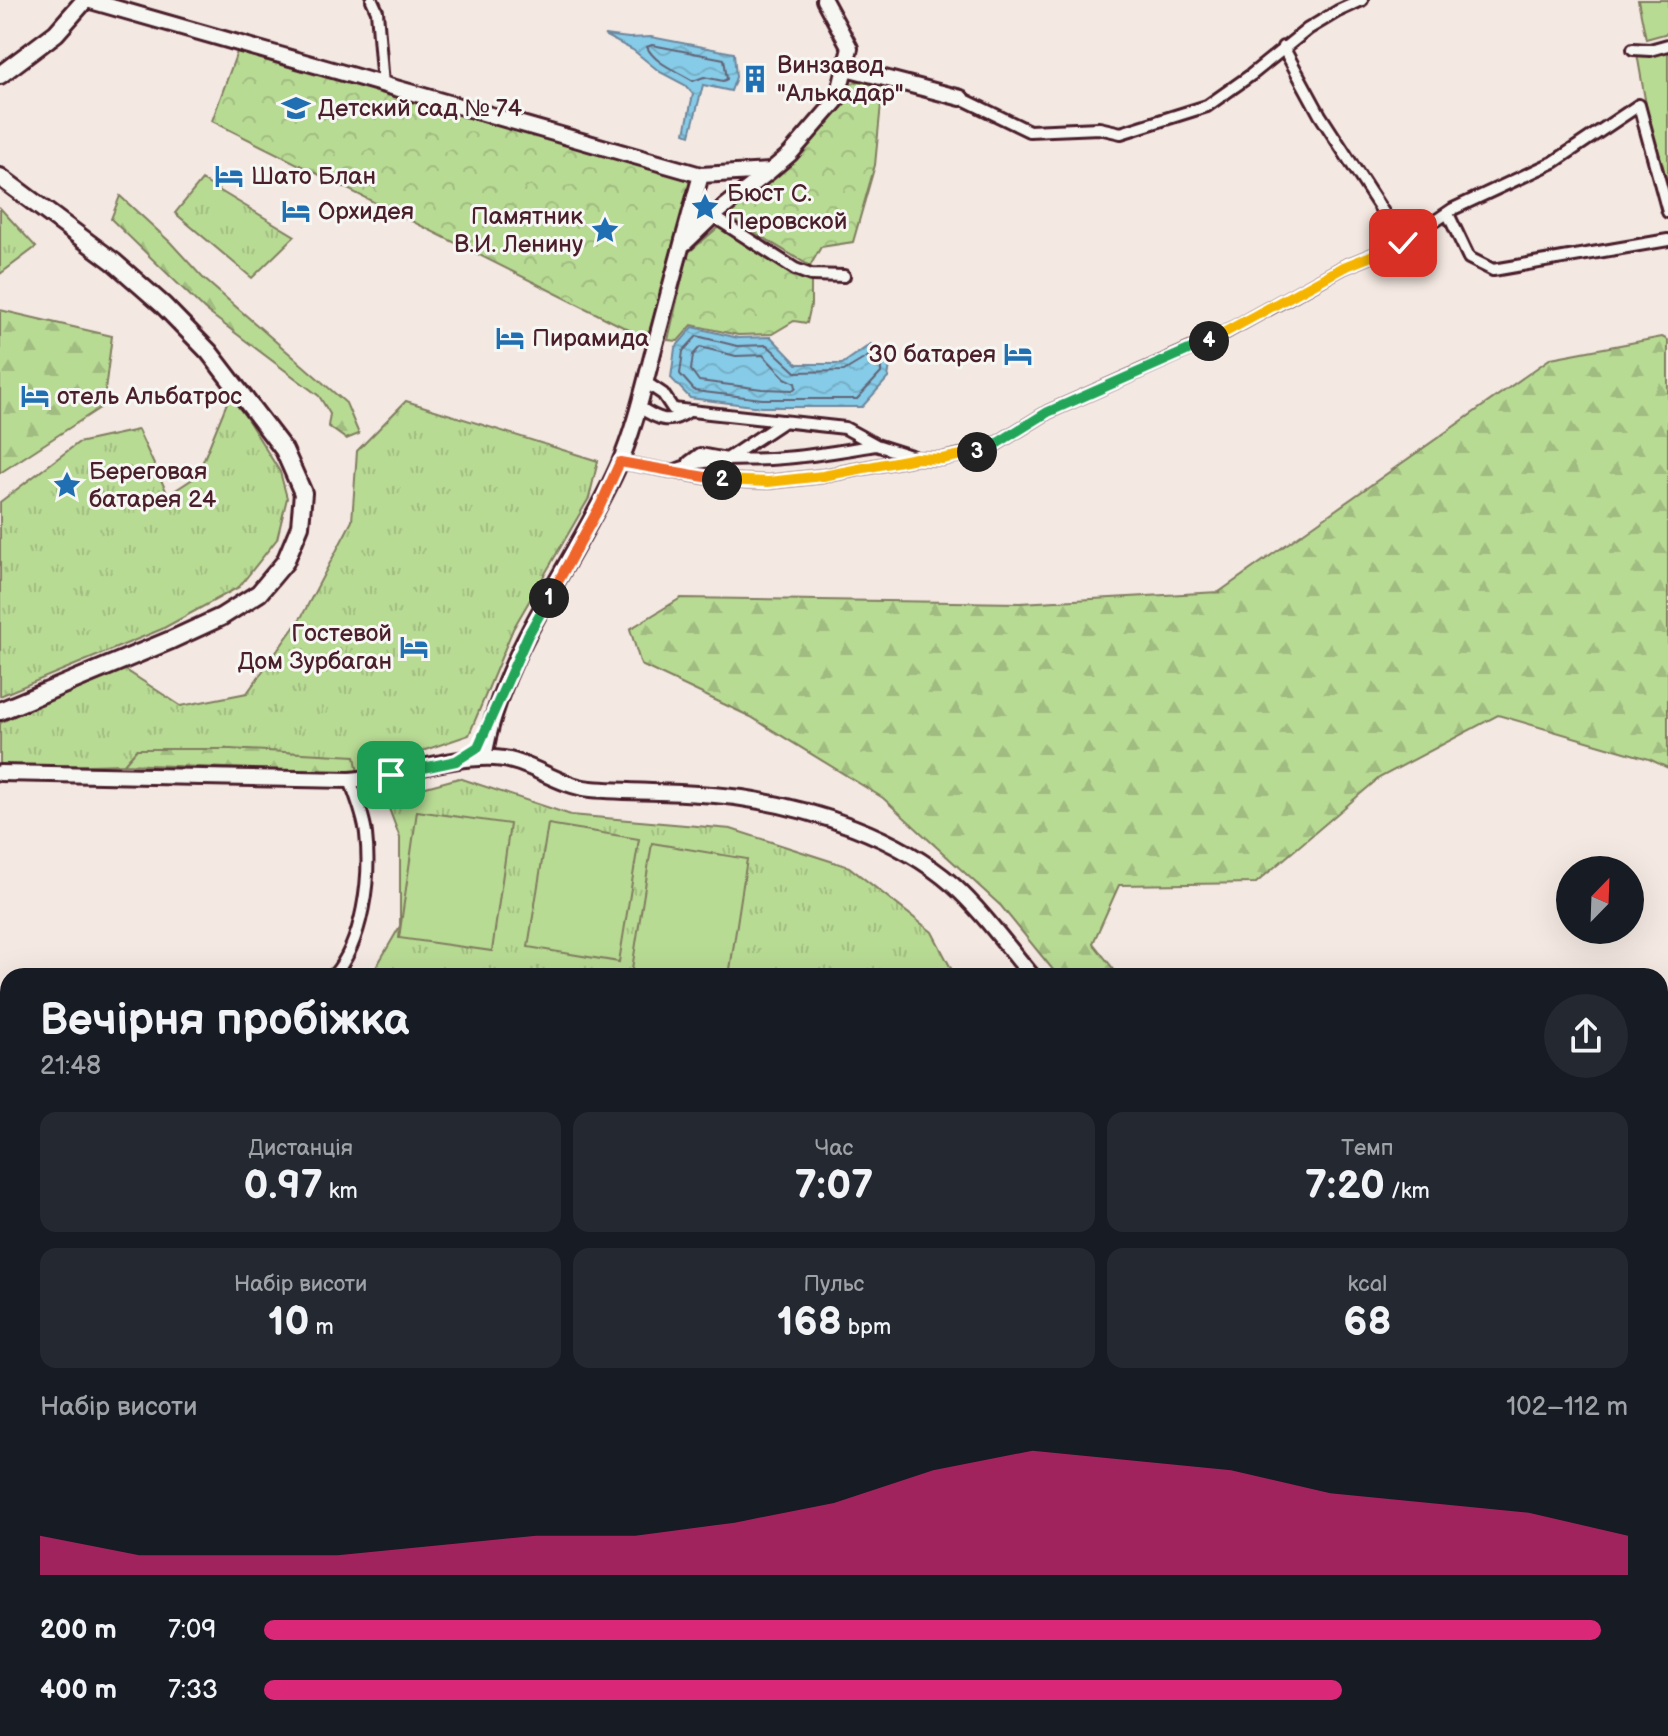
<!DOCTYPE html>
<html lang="uk">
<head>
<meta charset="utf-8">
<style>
	:root { --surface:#171b24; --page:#242831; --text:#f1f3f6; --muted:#9ea1a6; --accent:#db2777 }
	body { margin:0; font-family:"Balsamiq Sans",sans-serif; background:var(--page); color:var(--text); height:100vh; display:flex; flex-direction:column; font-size:30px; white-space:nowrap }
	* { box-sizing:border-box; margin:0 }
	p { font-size:26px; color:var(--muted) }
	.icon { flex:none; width:44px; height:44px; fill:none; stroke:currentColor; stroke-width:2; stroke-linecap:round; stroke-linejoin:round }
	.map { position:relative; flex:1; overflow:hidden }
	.details { position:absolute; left:0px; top:968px; width:1668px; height:768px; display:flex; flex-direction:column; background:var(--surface); border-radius:24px 24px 0 0; box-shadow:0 8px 32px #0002 }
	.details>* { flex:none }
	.needle { width:52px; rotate:23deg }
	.buttons { position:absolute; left:1556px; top:856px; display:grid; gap:16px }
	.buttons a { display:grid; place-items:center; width:88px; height:88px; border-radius:50%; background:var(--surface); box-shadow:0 8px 32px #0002; font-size:40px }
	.pin { position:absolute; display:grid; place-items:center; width:68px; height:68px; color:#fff; margin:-34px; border-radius:16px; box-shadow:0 4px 12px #0006 }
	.km { position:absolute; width:40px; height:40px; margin:-20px; border-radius:50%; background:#222; color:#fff; font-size:22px; line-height:40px; text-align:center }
	.round { display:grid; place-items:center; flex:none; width:84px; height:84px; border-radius:42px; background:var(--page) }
	.overview { display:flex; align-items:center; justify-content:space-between; height:136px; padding:0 40px }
	h1 { font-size:44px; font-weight:600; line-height:60px }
	.figures { display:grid; grid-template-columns:repeat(3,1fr); gap:12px; height:136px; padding:8px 40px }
	.figures div { display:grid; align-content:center; border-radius:16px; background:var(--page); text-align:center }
	.figures b { font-size:40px; font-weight:600 }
	.figures small { font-size:22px; font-weight:400 }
	.figures p { font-size:22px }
	.chart { height:224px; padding:16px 40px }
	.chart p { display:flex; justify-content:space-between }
	.chart svg { width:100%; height:144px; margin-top:8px; fill:var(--accent); opacity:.7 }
	ul { padding:0 40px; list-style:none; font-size:26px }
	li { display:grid; grid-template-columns:128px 96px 1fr; align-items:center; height:60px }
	li i { height:20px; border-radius:10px; background:var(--accent) }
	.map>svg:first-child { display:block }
</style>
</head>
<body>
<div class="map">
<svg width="1668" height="1736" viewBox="0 0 1668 1736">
	<defs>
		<pattern id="grass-tufts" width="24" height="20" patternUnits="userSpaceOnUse" patternTransform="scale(2)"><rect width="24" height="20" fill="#b8db94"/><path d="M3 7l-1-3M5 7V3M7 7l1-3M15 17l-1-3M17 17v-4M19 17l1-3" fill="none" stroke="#a0bc80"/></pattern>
		<pattern id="forest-firs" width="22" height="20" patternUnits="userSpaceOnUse" patternTransform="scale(2)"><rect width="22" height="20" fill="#b8db94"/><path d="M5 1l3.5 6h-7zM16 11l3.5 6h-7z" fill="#a0bc80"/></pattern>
		<pattern id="park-crowns" width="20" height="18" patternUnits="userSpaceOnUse" patternTransform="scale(2)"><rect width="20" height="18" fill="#b8db94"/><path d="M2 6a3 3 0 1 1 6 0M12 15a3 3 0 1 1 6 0" fill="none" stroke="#a0bc80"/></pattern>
		<pattern id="water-waves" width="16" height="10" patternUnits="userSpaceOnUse" patternTransform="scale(2)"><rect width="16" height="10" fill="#86cbe7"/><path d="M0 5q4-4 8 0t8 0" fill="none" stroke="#75aec6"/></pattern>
	</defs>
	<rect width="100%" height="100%" fill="#f4e9e2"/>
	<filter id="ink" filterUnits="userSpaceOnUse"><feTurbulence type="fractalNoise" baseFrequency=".0125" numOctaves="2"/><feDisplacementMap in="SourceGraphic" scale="16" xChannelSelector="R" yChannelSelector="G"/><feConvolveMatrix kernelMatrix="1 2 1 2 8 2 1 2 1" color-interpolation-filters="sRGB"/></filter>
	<g filter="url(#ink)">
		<path fill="url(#grass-tufts)" stroke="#817d60" stroke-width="2" d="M 202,180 L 295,236 L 252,278 L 175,213 Z
			M 0,208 L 36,247 L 0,274 Z
			M 231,393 L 280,472 L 287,498 L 277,539 L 239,587 L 162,629 L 0,696 L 0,502 L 78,443 L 138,430 L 168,495 L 197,476 Z
			M 406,401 L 598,461 L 589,498 L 513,629 L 469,735 L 358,773 L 137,749 L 124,764 L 20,767 L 0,764 L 0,723 L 43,700 L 121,667 L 181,706 L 247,693 L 302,616 L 352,521 L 357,451 Z
			M 459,778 L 571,815 L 731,829 L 849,867 L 932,932 L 955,976 L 371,976 L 400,926 L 400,838 L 385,798 Z"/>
		<path fill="url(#forest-firs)" stroke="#817d60" stroke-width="2" d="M 120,196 L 170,242 L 202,277 L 346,403 L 359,434 L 346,439 L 328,426 L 330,414 L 319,396 L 205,310 L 111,219 Z
			M 0,310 L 112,336 L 103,406 L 0,473 Z
			M 1662,337 L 1668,340 L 1668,768 L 1649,759 L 1498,715 L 1379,778 L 1256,883 L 1119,885 L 1093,943 L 1119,976 L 1058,976 L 1001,906 L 883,798 L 751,717 L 641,665 L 630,629 L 681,598 L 1020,603 L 1219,592 L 1551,358 Z
			M 137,749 L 230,749 L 355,756 L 358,773 L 124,764 Z"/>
		<path fill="url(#park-crowns)" stroke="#817d60" stroke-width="2" d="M 237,52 L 683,175 L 692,186 L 647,339 L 212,121 Z
			M 869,79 L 886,83 L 881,104 L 875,165 L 853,242 L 821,247 L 810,266 L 732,219 L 732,210 C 773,175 831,138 847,84 Z
			M 722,224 L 811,281 L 811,305 L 807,323 L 794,321 L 772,334 L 738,335 L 692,325 L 678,341 L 668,340 L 688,253 Z"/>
		<path fill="#b8db94" stroke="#817d60" stroke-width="2" d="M 1638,0 L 1668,0 L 1668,33 L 1646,39 Z
			M 1668,42 L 1668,212 L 1662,196 L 1636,48 Z
			M 417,811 L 510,824 L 492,951 L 399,938 Z
			M 548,824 L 639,839 L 619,962 L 528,947 Z
			M 652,843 L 747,859 L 729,976 L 631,975 Z"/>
		<path fill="url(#water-waves)" stroke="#6e869c" stroke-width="2" d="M 604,35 L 629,38 L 651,37 L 734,53 L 736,77 L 731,91 L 703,85 L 690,135 L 685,133 L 693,94 L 685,85 L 660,72 L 633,50 Z
			M 693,327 L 738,338 L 771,337 L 797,364 L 842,364 L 871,344 L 891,357 L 888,378 L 862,407 L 761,407 L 690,398 L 671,378 L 675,348 Z"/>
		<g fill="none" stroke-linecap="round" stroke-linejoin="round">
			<path stroke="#626476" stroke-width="2" d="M 652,45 L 724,59 L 727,79 L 723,81 L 704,77 L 693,81 C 678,71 655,64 647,47 Z
				M 697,336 L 737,346 L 767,345 L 796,372 L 844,371 L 872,354 L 881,361 L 881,373 L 857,399 L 762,399 L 695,391 L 680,374 L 683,351 Z
				M 700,347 L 736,356 L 763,355 L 785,378 L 795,383 L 796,387 L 793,390 L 762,389 L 699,381 L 691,370 L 693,355 Z"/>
			<defs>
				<path id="street" d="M 372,0 L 377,11 L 383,85
					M 1283,47 L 1320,115 L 1403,243
					M 1633,49 L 1650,50 L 1668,45
					M 961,98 L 1029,131 L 1099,128 L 1121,133 L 1207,106 L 1251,75 L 1308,29 L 1338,11 L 1362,0
					M 713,216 L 795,269 L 811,275 L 844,276
					M 1449,216 L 1469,258 L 1493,270 L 1668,240
					M 645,382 L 663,394 L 673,409 L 845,428 L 876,445 L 914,457
					M 639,407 C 659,420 669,425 689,411
					M 620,462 L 720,480 L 768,482 L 823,476 L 916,458 L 942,459 L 988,449 L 1048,412 L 1217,337 L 1344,267 L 1403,243 L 1453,209 L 1554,162 L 1639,105 L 1668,212
					M 689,462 L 700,454 L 727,459 L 784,421
					M 673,471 C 708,455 746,462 783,458 C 814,456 845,450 876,445
					M 333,976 C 363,943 371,877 366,834 C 364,816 356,797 350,780
					M 439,1736 L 442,1728"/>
				<path id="secondary" d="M 87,0 L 701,175 L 770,171 L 790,154 L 837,100 L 850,48 L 824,0
					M 846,68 L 961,98
					M 685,243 L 713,216 L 770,171
					M 484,758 C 501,652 575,563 618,467 C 635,428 644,386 655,345 C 670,288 685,232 701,175
					M 0,773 L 350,780 C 398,777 446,756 494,758 C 528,759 557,786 591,789 C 642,793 692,791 742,798 C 814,809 897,836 953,885 C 982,911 1007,946 1032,976
					M 1660,1105 L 1668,1109"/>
				<path id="primary" d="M 0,75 L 56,33 L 85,0
					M 0,177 L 114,262 L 163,305 L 209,352 L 284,450 L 303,493 L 300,526 L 285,562 L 259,593 L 221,617 L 171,640 L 0,711"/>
			</defs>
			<use href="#street" stroke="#4a1f2b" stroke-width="16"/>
			<use href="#secondary" stroke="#4a1f2b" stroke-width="20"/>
			<use href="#primary" stroke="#4a1f2b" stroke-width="22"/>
			<use href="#street" stroke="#f6f6f2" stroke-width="10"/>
			<use href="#secondary" stroke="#f6f6f2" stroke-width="14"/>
			<use href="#primary" stroke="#f6f6f2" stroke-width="16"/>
		</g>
	</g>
	<g fill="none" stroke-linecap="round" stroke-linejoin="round" filter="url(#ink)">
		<defs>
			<path id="split-1" d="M 391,775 L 456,761 L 478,747 L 528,635 L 549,598"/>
			<path id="split-2" d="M 549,598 L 600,506 L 620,462 L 722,480"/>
			<path id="split-3" d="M 722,480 L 768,482 L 823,476 L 916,458 L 942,459 L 977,452"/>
			<path id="split-4" d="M 977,452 L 988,449 L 1048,412 L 1209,341"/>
			<path id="split-5" d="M 1209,341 L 1344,267 L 1403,243"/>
		</defs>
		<use href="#split-1" stroke="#fff" stroke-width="16"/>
		<use href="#split-2" stroke="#fff" stroke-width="16"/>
		<use href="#split-3" stroke="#fff" stroke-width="16"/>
		<use href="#split-4" stroke="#fff" stroke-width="16"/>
		<use href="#split-5" stroke="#fff" stroke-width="16"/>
		<use href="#split-1" stroke="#22a559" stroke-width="10"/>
		<use href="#split-2" stroke="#f0652b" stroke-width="10"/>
		<use href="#split-3" stroke="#f5b400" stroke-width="10"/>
		<use href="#split-4" stroke="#22a559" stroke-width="10"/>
		<use href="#split-5" stroke="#f5b400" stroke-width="10"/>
	</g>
	<defs>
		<symbol id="building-bare" viewBox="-9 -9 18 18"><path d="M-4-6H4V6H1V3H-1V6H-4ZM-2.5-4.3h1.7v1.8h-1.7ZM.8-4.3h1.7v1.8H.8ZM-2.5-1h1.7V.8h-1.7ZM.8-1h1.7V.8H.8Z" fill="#1f6fb2" stroke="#f6f6f2" stroke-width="2.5" paint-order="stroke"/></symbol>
		<symbol id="school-bare" viewBox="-9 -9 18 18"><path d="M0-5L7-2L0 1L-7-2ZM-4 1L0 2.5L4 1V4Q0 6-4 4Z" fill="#1f6fb2" stroke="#f6f6f2" stroke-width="2.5" paint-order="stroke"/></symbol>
		<symbol id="hotel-bare" viewBox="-9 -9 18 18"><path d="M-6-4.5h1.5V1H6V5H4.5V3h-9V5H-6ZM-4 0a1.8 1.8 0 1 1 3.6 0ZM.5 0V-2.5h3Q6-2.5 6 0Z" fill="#1f6fb2" stroke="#f6f6f2" stroke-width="2.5" paint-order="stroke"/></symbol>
		<symbol id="sight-bare" viewBox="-9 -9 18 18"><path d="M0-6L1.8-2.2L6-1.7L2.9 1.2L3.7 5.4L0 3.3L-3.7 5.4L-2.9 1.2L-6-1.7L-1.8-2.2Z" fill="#1f6fb2" stroke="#f6f6f2" stroke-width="2.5" paint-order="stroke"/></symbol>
	</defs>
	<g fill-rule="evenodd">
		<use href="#building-bare" x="735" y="59" width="40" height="40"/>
		<use href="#school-bare" x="276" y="88" width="40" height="40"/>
		<use href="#hotel-bare" x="209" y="156" width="40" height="40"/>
		<use href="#sight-bare" x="685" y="187" width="40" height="40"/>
		<use href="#hotel-bare" x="276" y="191" width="40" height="40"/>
		<use href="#sight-bare" x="585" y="210" width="40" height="40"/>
		<use href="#hotel-bare" x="490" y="318" width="40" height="40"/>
		<use href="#hotel-bare" x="998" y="334" width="40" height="40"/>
		<use href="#hotel-bare" x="15" y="376" width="40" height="40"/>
		<use href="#sight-bare" x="47" y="465" width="40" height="40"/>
		<use href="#hotel-bare" x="394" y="627" width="40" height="40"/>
	</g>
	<g text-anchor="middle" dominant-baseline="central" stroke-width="6" stroke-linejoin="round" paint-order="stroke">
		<g font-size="24" fill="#4a1f2b" stroke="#f6f6f2" text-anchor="start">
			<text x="777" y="65">Винзавод<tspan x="777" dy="28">"Алькадар"</tspan></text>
			<text x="318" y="108">Детский сад № 74</text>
			<text x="251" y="176">Шато Блан</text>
			<text x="727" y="193">Бюст С.<tspan x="727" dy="28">Перовской</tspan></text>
			<text x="318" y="211">Орхидея</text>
			<text x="583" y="216" text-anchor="end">Памятник<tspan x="583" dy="28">В.И. Ленину</tspan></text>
			<text x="532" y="338">Пирамида</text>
			<text x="996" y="354" text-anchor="end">30 батарея</text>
			<text x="57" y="396">отель Альбатрос</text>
			<text x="89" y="471">Береговая<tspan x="89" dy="28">батарея 24</tspan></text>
			<text x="392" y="633" text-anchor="end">Гостевой<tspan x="392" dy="28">Дом Зурбаган</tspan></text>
		</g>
	</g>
</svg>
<div class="buttons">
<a><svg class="needle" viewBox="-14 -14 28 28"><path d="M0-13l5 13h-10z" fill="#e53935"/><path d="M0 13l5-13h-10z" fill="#9ea1a6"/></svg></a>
</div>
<div class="pin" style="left:391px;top:775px;background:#1e9e55"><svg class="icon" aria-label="arrive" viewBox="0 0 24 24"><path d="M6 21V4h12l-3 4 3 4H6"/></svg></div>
<div class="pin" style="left:1403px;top:243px;background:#d93025"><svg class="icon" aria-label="check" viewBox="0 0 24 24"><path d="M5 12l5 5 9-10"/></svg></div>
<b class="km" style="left:549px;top:598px">1</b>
<b class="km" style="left:722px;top:480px">2</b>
<b class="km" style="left:977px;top:452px">3</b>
<b class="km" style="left:1209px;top:341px">4</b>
<section class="details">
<div class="overview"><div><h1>Вечірня пробіжка</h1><p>21:48</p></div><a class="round"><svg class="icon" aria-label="share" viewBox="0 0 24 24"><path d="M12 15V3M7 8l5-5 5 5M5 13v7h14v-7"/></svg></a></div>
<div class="figures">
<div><p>Дистанція</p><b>0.97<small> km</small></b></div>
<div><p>Час</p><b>7:07</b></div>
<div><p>Темп</p><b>7:20<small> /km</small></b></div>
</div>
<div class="figures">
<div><p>Набір висоти</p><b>10<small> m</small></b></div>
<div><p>Пульс</p><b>168<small> bpm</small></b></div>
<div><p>kcal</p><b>68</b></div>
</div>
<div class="chart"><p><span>Набір висоти</span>102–112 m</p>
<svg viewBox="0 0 160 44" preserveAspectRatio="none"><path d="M0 44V32L10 38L20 38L30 38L40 35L50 32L60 32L70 28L80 22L90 12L100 6L110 9L120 12L130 19L140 22L150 25L160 32V44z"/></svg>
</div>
<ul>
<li><b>200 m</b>7:09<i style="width:98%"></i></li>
<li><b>400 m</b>7:33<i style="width:79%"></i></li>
</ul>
</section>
</div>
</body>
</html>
